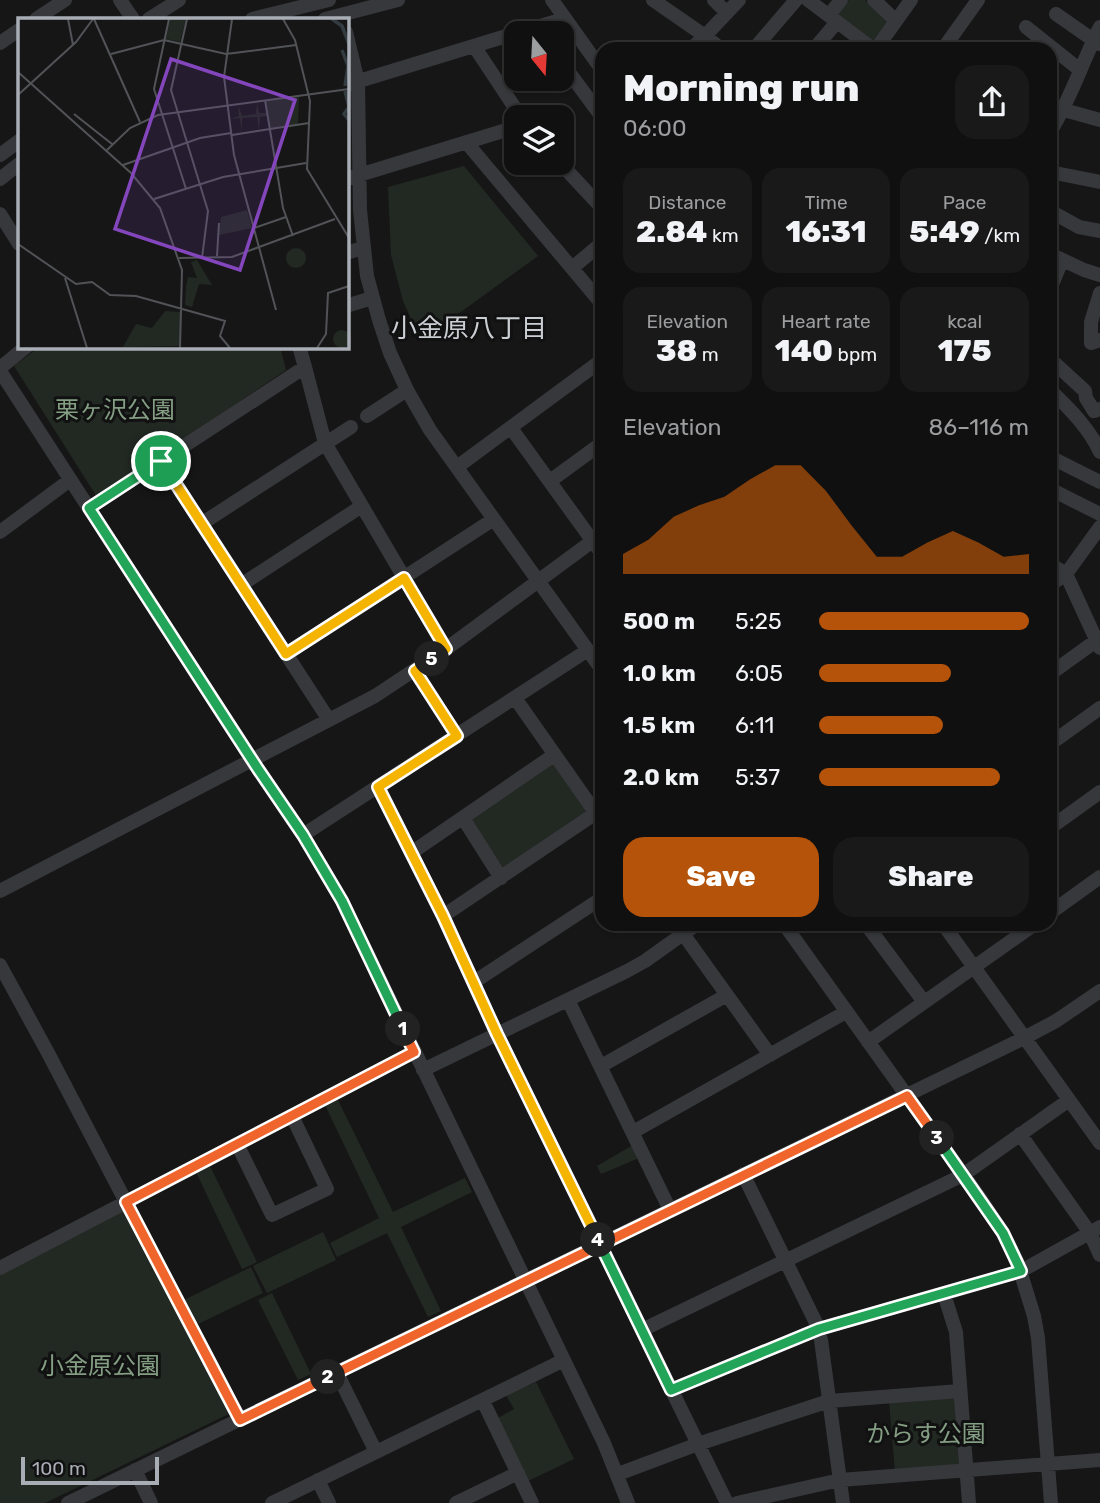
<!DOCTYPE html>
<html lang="en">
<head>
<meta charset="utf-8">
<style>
	:root { --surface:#101011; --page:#19191a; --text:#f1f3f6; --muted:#9c9d9f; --line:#303031; --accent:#b45309 }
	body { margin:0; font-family:Rubik,"Noto Sans JP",sans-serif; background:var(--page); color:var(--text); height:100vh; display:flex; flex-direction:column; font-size:26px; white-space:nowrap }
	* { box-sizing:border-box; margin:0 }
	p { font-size:23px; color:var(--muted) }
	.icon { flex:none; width:38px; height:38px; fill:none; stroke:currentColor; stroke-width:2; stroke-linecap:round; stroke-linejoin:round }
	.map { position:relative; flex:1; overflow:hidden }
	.panel { position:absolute; left:595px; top:42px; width:462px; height:889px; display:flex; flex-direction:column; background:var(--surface); border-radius:21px; box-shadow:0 2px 5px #0004,0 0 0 2px var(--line) }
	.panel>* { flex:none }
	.needle { width:46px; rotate:162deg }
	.fabs { position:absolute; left:504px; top:21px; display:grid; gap:14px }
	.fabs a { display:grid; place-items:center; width:70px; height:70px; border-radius:14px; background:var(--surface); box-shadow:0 2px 5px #0004,0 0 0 2px var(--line); font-size:35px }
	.scale { position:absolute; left:21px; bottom:18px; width:138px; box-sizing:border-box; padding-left:7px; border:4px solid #a9aeb6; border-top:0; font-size:19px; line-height:24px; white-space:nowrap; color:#a9aeb6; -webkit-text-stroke:5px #111112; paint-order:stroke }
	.pin { position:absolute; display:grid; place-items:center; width:60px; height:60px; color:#fff; margin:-30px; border:4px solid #fff; border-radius:50%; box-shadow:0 2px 7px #0007 }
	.km { position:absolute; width:35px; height:35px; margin:-18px; border-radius:50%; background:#222; color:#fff; font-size:19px; line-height:35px; text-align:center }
	.round { display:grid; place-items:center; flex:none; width:74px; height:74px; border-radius:21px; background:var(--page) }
	.head { display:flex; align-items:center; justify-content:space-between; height:119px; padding:0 28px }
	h1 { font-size:38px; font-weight:800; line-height:52px }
	.figures { display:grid; grid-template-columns:repeat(3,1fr); gap:10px; height:119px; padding:7px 28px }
	.figures div { display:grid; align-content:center; border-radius:18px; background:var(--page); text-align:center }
	.figures b { font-size:30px; font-weight:800 }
	.figures small { font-size:19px; font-weight:400 }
	.figures p { font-size:19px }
	.chart { height:196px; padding:14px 28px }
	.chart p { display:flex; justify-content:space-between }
	.chart svg { width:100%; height:126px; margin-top:7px; fill:var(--accent); opacity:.7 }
	.action { display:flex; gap:14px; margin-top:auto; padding:14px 28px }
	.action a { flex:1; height:80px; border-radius:21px; background:var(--accent); color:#fff; font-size:28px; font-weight:800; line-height:80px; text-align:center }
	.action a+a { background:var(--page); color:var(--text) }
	ul { padding:0 28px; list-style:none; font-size:23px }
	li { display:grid; grid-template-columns:112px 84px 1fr; align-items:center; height:52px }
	li i { height:18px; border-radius:9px; background:var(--accent) }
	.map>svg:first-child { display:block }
</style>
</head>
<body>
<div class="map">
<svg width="1100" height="1503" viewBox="0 0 1100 1503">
	<rect width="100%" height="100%" fill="#161617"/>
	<path fill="#222923" d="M 849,0 L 865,0 L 888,23 L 872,42 L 836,16 Z
		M 464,166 L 538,256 L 421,341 L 403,301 L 391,255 L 388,187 Z
		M 280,346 L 286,370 L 97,497 L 14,366 L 39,347 Z
		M 558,760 L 595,813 L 507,874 L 469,818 Z
		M 337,1098 L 393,1212 L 465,1178 L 472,1192 L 401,1227 L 441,1311 L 428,1317 L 387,1233 L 337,1257 L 330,1243 L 379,1218 L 325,1105 Z
		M 638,1142 L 644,1156 L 601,1174 L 597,1166 Z
		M 209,1164 L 257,1262 L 242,1269 L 196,1172 Z
		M 126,1202 L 235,1411 L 45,1503 L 0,1503 L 0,1268 Z
		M 323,1232 L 336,1260 L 267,1293 L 253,1266 Z
		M 251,1267 L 263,1293 L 196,1325 L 182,1301 Z
		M 272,1293 L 311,1374 L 298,1380 L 258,1300 Z
		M 536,1382 L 574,1459 L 528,1481 L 498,1418 L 514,1409 L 506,1395 Z
		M 956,1397 L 963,1467 L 895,1472 L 889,1401 Z"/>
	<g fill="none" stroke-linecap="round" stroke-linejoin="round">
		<path stroke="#37383c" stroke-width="14" d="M 120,0 L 133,19
			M 552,0 L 602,70
			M 653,0 L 705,36 L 721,49
			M 714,0 L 727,13
			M 808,0 L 873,49
			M 874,0 L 896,21
			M 1056,14 L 1099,44
			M 829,15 L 841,0
			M 36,19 L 65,0
			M 149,19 L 179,0
			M 252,19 L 329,0
			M 325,19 L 398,0
			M 1026,27 L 1080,70
			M 346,32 L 358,82 L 360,210 L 367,276 L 379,320 L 390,353 L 407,390 L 430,430 L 602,670
			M 516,33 L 564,19
			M 0,43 L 19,30
			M 474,46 L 521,117
			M 691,49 L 705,36 L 739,0
			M 754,49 L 796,0
			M 814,49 L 837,22
			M 876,49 L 911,0
			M 943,49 L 978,0
			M 562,63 L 602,117
			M 346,85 L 516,33
			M 1064,110 L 1100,120
			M 1050,132 C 1071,99 1082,62 1100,27
			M 466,142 L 602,304
			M 0,155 L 19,141
			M 560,163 L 602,208
			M 1050,172 L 1100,182
			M 0,179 L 19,164
			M 346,179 L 516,127
			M 1050,211 L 1079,227 L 1100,231
			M 0,214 L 19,244
			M 346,253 L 363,248
			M 1050,254 L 1084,270 L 1100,275
			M 572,268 L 602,243
			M 1050,290 L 1062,260
			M 1100,293 L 1091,322 L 1091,343 L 1100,340
			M 346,306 L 372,298
			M 1050,359 L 1085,391 L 1086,398 L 1094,411 L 1100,409
			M 305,367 L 325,443 L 446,649
			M 0,368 L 27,346
			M 0,371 L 258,769 L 303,835 L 342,901 L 604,1443 L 628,1503
			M 1050,390 C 1069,408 1089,428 1100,452
			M 367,416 L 407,390
			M 511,428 L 602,554
			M 1050,457 L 1100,482
			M 161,461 L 329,720
			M 457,467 L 602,360
			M 550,481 L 602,443
			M 1050,489 L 1100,514
			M 89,508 L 305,367 L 299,346
			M 201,524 L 351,427
			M 0,532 L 70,480
			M 1050,564 L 1066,574 L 1100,648
			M 241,585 L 362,506
			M 1050,585 L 1066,574 L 1100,527
			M 286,654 L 494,519
			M 415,671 L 457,736
			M 1050,674 L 1100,638
			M 515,698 L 602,822
			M 1050,744 L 1100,708
			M 378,787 L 443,916 L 497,1034 L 727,1503
			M 463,818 L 501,878
			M 1050,828 L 1100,792
			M 303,835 L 588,650
			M 411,853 L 554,755
			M 0,891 L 375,696 L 446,649 L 602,534
			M 1050,913 L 1100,877
			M 443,916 L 602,809
			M 676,924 L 770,1055
			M 784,924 L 980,1198 L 1003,1233 L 1017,1261 L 1034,1316 L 1038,1338 L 1051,1503
			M 866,924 L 924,1002
			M 943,924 L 1100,1143
			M 0,965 L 47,1051 L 240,1420
			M 474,982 L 602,898
			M 568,1000 L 670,1210
			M 868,1042 L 1035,924
			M 601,1066 L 727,995
			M 423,1070 L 627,971 L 645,961 L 697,924
			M 633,1132 L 846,1012
			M 1020,1134 L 1090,1233 L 1100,1255
			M 237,1144 L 272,1215 L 327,1189 L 292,1116
			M 743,1174 L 819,1329
			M 0,1268 L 414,1052
			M 944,1294 L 956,1332 L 969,1503
			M 818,1329 L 821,1340 L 843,1503
			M 642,1330 L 963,1175 L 1069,1100
			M 337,1373 L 376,1452
			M 671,1390 L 819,1329 L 1021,1271 L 1100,1227
			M 483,1401 L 532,1503
			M 135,1470 L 151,1503
			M 618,1474 L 698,1444 L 829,1401 L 960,1391
			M 318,1480 L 329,1503
			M 68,1503 L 1024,1038 L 1056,1021 L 1100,991
			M 272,1503 L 564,1360
			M 456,1503 L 518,1473
			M 737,1503 L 840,1480 L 1100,1460"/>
	</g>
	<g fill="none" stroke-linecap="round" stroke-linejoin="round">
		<defs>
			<path id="split-1" d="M 161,461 L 89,508 L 258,769 L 303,835 L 342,901 L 403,1029"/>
			<path id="split-2" d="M 328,1377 L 240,1420 L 126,1202 L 414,1052 L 403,1029"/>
			<path id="split-3" d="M 328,1377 L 907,1096 L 937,1138"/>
			<path id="split-4" d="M 598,1240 L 671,1390 L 819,1329 L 1021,1271 L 1003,1233 L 937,1138"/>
			<path id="split-5" d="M 432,659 L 415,671 L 457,736 L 378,787 L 443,916 L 497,1034 L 598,1240"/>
			<path id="split-6" d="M 161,461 L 286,654 L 404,578 L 446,649 L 432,659"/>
		</defs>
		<use href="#split-1" stroke="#fff" stroke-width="14"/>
		<use href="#split-2" stroke="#fff" stroke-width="14"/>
		<use href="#split-3" stroke="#fff" stroke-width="14"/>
		<use href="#split-4" stroke="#fff" stroke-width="14"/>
		<use href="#split-5" stroke="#fff" stroke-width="14"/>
		<use href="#split-6" stroke="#fff" stroke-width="14"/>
		<use href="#split-1" stroke="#22a559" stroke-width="9"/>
		<use href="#split-2" stroke="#f0652b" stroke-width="9"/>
		<use href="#split-3" stroke="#f0652b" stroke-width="9"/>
		<use href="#split-4" stroke="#22a559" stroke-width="9"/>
		<use href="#split-5" stroke="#f5b400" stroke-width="9"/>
		<use href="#split-6" stroke="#f5b400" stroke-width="9"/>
	</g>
	<g text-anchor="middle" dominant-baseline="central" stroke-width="6" stroke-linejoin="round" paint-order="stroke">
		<g font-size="24" fill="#849e83" stroke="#111112">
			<text x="115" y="410">栗ヶ沢公園</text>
			<text x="100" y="1366">小金原公園</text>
			<text x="926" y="1434">からす公園</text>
		</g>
		<g font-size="26" fill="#cacdd2" stroke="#111112">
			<text x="469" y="328">小金原八丁目</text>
		</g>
	</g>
	<g transform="translate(18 18)">
		<rect width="331" height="331" fill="#161617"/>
		<path d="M 152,1 L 168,1 L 162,24 L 148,21 ZM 281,79 L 280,106 L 252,111 L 249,98 L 242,99 L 241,112 L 239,99 L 224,100 L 224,115 L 222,100 L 213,101 L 221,98 L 220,87 L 224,98 L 238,96 L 239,85 L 241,95 L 248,95 L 247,83 ZM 229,192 L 234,210 L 201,217 L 203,199 ZM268 240a10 10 0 1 1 20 0a10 10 0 1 1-20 0ZM 179,242 L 194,267 L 181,266 L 174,289 L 167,287 L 168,269 L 170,259 L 179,260 L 173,244 ZM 147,293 L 162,294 L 162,328 L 105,329 L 118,306 L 134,310 ZM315 321a9 9 0 1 1 18 0a9 9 0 1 1-18 0Z" fill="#222923"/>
		<path fill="none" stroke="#323b40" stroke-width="3.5" d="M 314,1 L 324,8 L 331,26M 324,32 L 330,48 L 327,68M 327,73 L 331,89 L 326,96 L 331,102"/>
		<path fill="none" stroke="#515357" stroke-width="2" d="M 50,1 L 55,27M 76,1 L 122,104M 151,1 L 136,71 L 168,171M 169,1 L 153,72 L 190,193 L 184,240M 214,1 L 206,59 L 216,137 L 258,292M 265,1 L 277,22 L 292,83 L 289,151 L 331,220M 93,36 L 146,22 L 208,36 L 278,27M 0,54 L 113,155 L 142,190 L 164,252 L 162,330M 0,77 L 58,24 L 75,1M 247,82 L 265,190 L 275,218M 56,96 L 94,126M 214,117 L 291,105M 89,132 L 112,110 L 140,97 L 331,71M 105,147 L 182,120 L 213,115M 136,181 L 205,159 L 288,145M 236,210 L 268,199M 0,226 L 58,266 L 74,264 L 92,277 L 118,278 L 207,303 L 202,318 L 212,330M 199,238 L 201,205M 161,240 L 214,239 L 317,201M 47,260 L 69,330M 299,330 L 308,316 L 310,275 L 331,268"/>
		<path fill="#8446bd" fill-opacity="0.15" stroke="#8446bd" stroke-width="3.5" d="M 153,41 L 277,82 L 222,252 L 97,211 Z"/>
		<rect width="331" height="331" fill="none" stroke="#a9aeb6" stroke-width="3.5"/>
	</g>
</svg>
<div class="fabs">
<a><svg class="needle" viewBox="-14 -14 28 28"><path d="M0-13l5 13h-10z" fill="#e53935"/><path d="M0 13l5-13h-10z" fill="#9c9d9f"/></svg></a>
<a><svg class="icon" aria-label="layers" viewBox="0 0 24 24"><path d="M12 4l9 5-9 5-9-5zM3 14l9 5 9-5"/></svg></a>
</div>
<div class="scale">100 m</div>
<div class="pin" style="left:161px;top:461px;background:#1e9e55"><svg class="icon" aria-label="arrive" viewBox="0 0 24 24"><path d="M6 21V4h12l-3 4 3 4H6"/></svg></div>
<b class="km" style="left:403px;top:1029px">1</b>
<b class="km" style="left:328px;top:1377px">2</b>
<b class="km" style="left:937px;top:1138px">3</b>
<b class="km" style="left:598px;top:1240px">4</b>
<b class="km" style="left:432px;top:659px">5</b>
<section class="panel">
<div class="head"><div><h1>Morning run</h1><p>06:00</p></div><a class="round"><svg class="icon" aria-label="share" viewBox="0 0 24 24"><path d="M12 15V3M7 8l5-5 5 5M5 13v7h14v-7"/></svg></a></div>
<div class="figures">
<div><p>Distance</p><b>2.84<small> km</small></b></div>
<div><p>Time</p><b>16:31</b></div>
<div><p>Pace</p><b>5:49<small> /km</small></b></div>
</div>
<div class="figures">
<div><p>Elevation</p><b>38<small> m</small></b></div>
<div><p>Heart rate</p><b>140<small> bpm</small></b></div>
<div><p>kcal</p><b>175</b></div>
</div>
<div class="chart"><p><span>Elevation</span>86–116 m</p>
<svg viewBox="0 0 160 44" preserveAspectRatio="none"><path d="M0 44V37L10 32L20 24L30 20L40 17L50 11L60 6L70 6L80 15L90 27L100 38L110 38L120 33L130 29L140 33L150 38L160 37V44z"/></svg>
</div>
<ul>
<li><b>500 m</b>5:25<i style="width:100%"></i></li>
<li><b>1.0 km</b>6:05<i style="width:63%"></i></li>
<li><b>1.5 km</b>6:11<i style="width:59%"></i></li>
<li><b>2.0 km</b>5:37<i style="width:86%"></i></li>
</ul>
<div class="action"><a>Save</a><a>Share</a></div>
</section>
</div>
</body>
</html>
